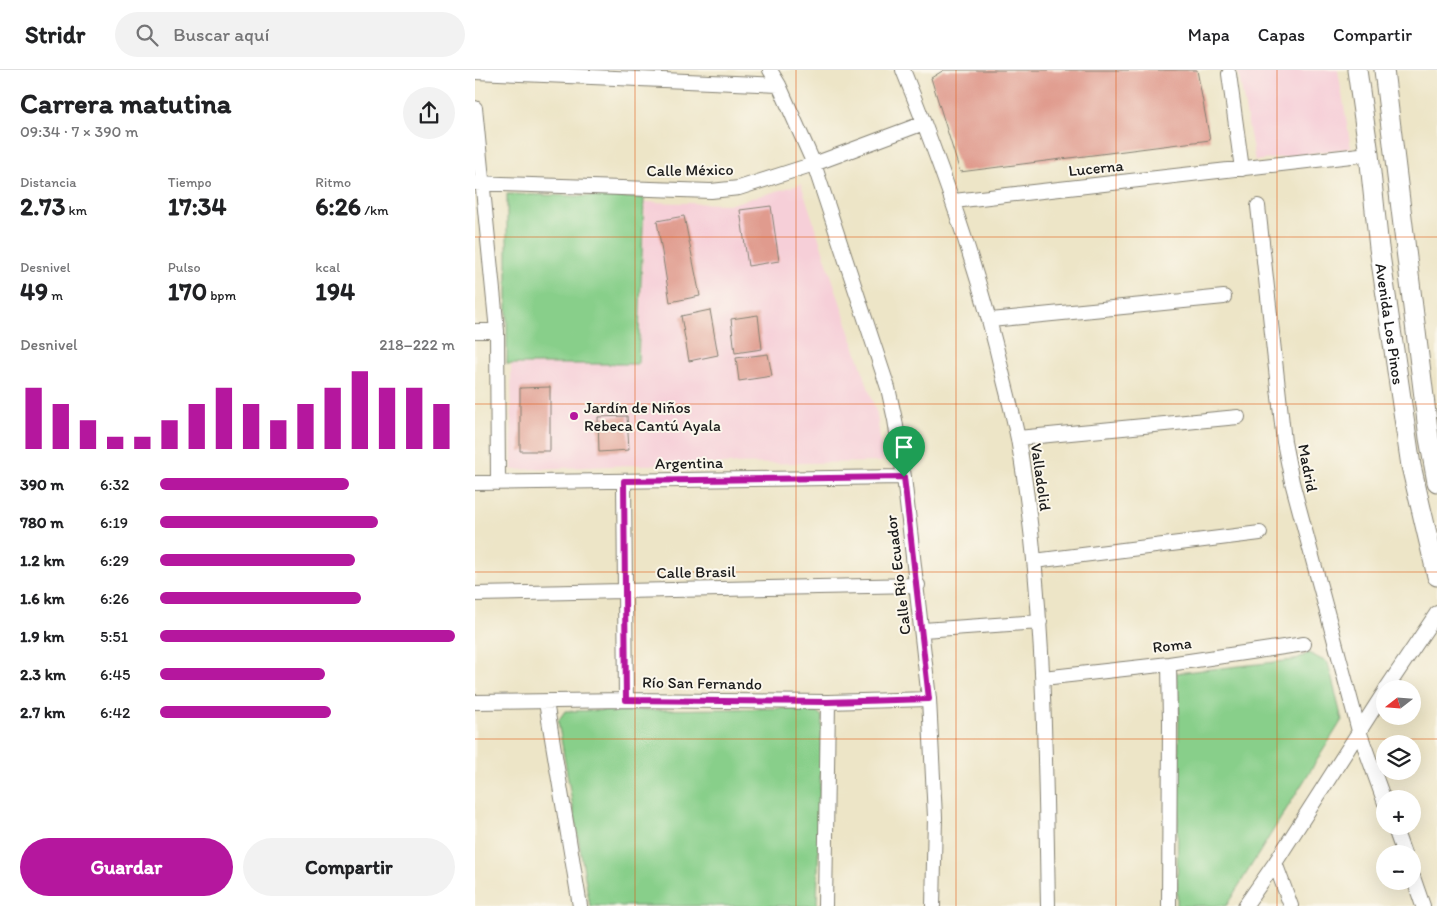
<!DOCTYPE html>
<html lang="es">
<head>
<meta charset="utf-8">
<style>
	:root { --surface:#fff; --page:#f2f2f2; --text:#202124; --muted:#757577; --line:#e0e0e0; --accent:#b5179e }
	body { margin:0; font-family:Itim,sans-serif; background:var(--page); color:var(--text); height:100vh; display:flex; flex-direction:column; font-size:19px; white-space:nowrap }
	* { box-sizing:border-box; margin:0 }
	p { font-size:16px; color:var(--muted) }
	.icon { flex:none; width:28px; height:28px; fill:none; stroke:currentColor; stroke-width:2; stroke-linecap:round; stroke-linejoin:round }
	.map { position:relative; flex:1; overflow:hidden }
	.drawer { display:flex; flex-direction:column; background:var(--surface); width:475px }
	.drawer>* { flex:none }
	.needle { width:32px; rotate:253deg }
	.tools { position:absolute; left:901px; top:610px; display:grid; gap:10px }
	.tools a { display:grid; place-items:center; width:45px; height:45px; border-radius:50%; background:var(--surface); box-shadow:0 5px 20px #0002; font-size:25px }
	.pin { position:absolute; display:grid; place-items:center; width:42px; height:42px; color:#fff; margin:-51px -21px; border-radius:50% 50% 50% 0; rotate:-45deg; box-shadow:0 0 5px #0007 }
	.pin .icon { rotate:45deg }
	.round { display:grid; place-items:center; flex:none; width:52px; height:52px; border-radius:26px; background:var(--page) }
	.head { display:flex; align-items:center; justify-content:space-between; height:85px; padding:0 20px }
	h1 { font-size:28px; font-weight:700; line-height:38px }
	.metrics { display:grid; grid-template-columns:repeat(3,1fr); gap:8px; height:85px; padding:5px 20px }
	.metrics div { display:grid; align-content:center }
	.metrics b { font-size:25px; font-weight:700 }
	.metrics small { font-size:14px; font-weight:400 }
	.metrics p { font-size:14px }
	.chart { height:140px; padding:10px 20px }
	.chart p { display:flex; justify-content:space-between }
	.chart svg { width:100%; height:90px; margin-top:5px; stroke:var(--accent); stroke-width:6 }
	.action { display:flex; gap:10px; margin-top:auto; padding:10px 20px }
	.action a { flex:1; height:58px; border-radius:30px; background:var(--accent); color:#fff; font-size:20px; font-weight:700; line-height:58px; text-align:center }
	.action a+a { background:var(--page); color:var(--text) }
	ul { padding:0 20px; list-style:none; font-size:16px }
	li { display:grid; grid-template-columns:80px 60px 1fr; align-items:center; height:38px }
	li i { height:12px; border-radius:6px; background:var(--accent) }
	header { display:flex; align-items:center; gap:30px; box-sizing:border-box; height:70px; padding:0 25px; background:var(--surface); border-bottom:1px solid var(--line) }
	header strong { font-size:24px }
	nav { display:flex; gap:28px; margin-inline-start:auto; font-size:18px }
	.search { width:350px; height:45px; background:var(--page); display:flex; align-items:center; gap:12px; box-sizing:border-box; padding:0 18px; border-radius:28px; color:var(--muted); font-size:19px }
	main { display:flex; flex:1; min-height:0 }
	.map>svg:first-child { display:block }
</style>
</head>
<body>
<header>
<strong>Stridr</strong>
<div class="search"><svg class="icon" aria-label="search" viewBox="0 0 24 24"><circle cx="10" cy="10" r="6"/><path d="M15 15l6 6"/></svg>Buscar aquí</div>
<nav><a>Mapa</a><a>Capas</a><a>Compartir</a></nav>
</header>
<main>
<section class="drawer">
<div class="head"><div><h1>Carrera matutina</h1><p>09:34 · 7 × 390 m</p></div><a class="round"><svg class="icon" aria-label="share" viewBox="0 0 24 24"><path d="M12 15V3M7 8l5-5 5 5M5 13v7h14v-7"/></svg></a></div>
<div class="metrics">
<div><p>Distancia</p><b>2.73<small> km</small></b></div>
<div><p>Tiempo</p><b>17:34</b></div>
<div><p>Ritmo</p><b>6:26<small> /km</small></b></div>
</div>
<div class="metrics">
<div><p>Desnivel</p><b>49<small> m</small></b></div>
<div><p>Pulso</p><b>170<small> bpm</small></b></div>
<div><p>kcal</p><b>194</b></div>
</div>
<div class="chart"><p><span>Desnivel</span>218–222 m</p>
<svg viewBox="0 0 160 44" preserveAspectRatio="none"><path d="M5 44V14M15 44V22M25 44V30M35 44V38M45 44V38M55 44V30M65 44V22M75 44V14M85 44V22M95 44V30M105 44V22M115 44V14M125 44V6M135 44V14M145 44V14M155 44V22"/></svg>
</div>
<ul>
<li><b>390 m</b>6:32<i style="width:64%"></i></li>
<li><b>780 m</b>6:19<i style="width:74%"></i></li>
<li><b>1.2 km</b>6:29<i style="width:66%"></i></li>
<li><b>1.6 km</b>6:26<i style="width:68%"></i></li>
<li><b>1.9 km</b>5:51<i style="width:100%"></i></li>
<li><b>2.3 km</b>6:45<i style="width:56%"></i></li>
<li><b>2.7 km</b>6:42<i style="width:58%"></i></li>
</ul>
<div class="action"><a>Guardar</a><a>Compartir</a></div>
</section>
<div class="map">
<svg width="962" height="836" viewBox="0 0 962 836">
	<rect width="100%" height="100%" fill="#fbf7ec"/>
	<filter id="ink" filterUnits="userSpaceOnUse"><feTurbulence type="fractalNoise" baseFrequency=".02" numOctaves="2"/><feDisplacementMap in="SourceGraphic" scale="10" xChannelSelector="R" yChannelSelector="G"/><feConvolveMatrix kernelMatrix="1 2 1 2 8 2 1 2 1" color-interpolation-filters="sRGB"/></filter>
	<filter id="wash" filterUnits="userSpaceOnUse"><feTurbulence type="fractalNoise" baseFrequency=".0096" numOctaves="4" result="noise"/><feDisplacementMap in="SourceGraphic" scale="20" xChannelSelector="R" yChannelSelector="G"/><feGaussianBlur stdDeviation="1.12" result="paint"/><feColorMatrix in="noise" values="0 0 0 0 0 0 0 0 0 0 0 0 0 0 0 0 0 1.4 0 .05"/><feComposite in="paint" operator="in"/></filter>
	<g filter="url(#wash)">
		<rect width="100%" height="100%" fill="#ede5c7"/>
		<path fill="#f6cfd8" d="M 763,0 L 863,0 L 876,78 L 780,91 Z
			M 326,114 L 402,344 L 408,392 L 160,395 L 37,400 L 36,295 L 164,294 L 170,132 L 256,134 Z"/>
		<path fill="#88cf8a" stroke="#527653" d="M 32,124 L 169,128 L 163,294 L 32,294 Z
			M 834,583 L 853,593 L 867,650 L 751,836 L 702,836 L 704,641 L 701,603 L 819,590 Z
			M 336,638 L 347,646 L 342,836 L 115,836 L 83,651 L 90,641 Z"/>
		<g id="blocks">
			<path fill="#e09b8e" d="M 469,0 L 722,0 L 735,70 L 485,102 L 456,8 Z
				M 296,136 L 304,191 L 273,196 L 265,140 Z
				M 209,146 L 225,226 L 195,232 L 182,151 Z
				M 235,240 L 243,285 L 214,291 L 206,246 Z
				M 283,245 L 287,279 L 260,283 L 256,249 Z
				M 293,284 L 297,306 L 264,311 L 261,288 Z
				M 75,317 L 75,381 L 45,381 L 45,318 Z
				M 152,346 L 154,380 L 124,382 L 123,347 Z"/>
		</g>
	</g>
	<g filter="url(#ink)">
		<use href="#blocks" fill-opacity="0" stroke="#848072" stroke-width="1"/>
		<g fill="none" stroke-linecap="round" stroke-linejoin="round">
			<defs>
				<path id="street" d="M 295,0 L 304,15 L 339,94 L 413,318 L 420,350 L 429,407 L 454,629 L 460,747 L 458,836
					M 428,0 C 469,101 505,204 529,310 C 534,330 539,349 543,369 C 570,523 570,680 573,836
					M 0,2 L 304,15
					M 754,4 L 767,99
					M 0,38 L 22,261 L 23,413
					M 0,113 L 236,121 L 264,118 L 339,94 L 449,53
					M 479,131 L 894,84
					M 783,136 L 809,372 L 817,412 L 884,661 L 910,733
					M 516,250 L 749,227
					M 0,261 L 22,261
					M 543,368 L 763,347
					M 149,411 L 151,630
					M 0,413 L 429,407
					M 559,491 L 785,463
					M 0,524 L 443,515
					M 448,560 L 565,552
					M 694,594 L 695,652 L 694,836
					M 568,608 L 694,594 L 829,574
					M 911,619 L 962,543
					M 0,632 L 151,630 L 353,632 L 454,629
					M 71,632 L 105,836
					M 919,756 L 929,784
					M 800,793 L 816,836
					M 938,807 L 948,836
					M 350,836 L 353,632
					M 770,836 L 800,793 L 910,621"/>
				<g id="secondary">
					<path id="s1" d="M 882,0 L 894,84 L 904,178 L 936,396 L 962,506"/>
					<path d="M 909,0 L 954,368 L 962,412"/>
				</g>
			</defs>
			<use href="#street" stroke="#848072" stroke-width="16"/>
			<use href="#secondary" stroke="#848072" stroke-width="21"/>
			<use href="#street" stroke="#fff" stroke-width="14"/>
			<use href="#secondary" stroke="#fff" stroke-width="19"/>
		</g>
	</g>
	<g fill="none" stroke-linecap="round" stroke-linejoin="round" filter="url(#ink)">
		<defs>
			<path id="route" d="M 429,407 L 454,629 L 352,632 L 151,630 L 149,411 Z"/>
		</defs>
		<use href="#route" stroke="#fff" stroke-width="10"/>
		<use href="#route" stroke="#b5179e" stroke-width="6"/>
	</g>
	<path fill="none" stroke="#de560d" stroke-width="1" stroke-opacity="0.55" d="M 160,0 L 160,836M 321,0 L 321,836M 481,0 L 481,836M 641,0 L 641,836M 802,0 L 802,836M 0,167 L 962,167M 0,334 L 962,334M 0,502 L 962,502M 0,669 L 962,669"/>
	<circle fill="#b5179e" stroke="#fbf7ec" stroke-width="2" cx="99" cy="346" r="5"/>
	<g text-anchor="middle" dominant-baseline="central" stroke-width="4" stroke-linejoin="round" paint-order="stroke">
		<g font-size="16" fill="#1c1c1c" stroke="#fbf7ec">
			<text transform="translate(621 98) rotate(-6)">Lucerna</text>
			<text transform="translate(215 100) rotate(-1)">Calle México</text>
			<text stroke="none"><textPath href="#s1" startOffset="256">Avenida Los Pinos</textPath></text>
			<text transform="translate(214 393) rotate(-1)">Argentina</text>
			<text transform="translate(833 398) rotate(79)">Madrid</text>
			<text transform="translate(566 407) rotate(82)">Valladolid</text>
			<text transform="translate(221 502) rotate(-1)">Calle Brasil</text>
			<text transform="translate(423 505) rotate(-97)">Calle Río Ecuador</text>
			<text transform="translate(697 575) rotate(-7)">Roma</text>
			<text transform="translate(227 613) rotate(1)">Río San Fernando</text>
		</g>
		<g font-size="16" fill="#1c1c1c" stroke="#fbf7ec" text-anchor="start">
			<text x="109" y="337">Jardín de Niños<tspan x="109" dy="18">Rebeca Cantú Ayala</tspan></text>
		</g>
	</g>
</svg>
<div class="tools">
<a><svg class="needle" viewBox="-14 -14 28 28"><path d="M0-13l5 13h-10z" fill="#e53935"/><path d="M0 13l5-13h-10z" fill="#757577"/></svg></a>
<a><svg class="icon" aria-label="layers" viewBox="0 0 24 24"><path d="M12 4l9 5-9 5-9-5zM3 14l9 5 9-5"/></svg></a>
<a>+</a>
<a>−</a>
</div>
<div class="pin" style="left:429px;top:407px;background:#1e9e55"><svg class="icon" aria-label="arrive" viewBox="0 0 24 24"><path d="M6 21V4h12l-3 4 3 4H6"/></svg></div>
</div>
</main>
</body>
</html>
